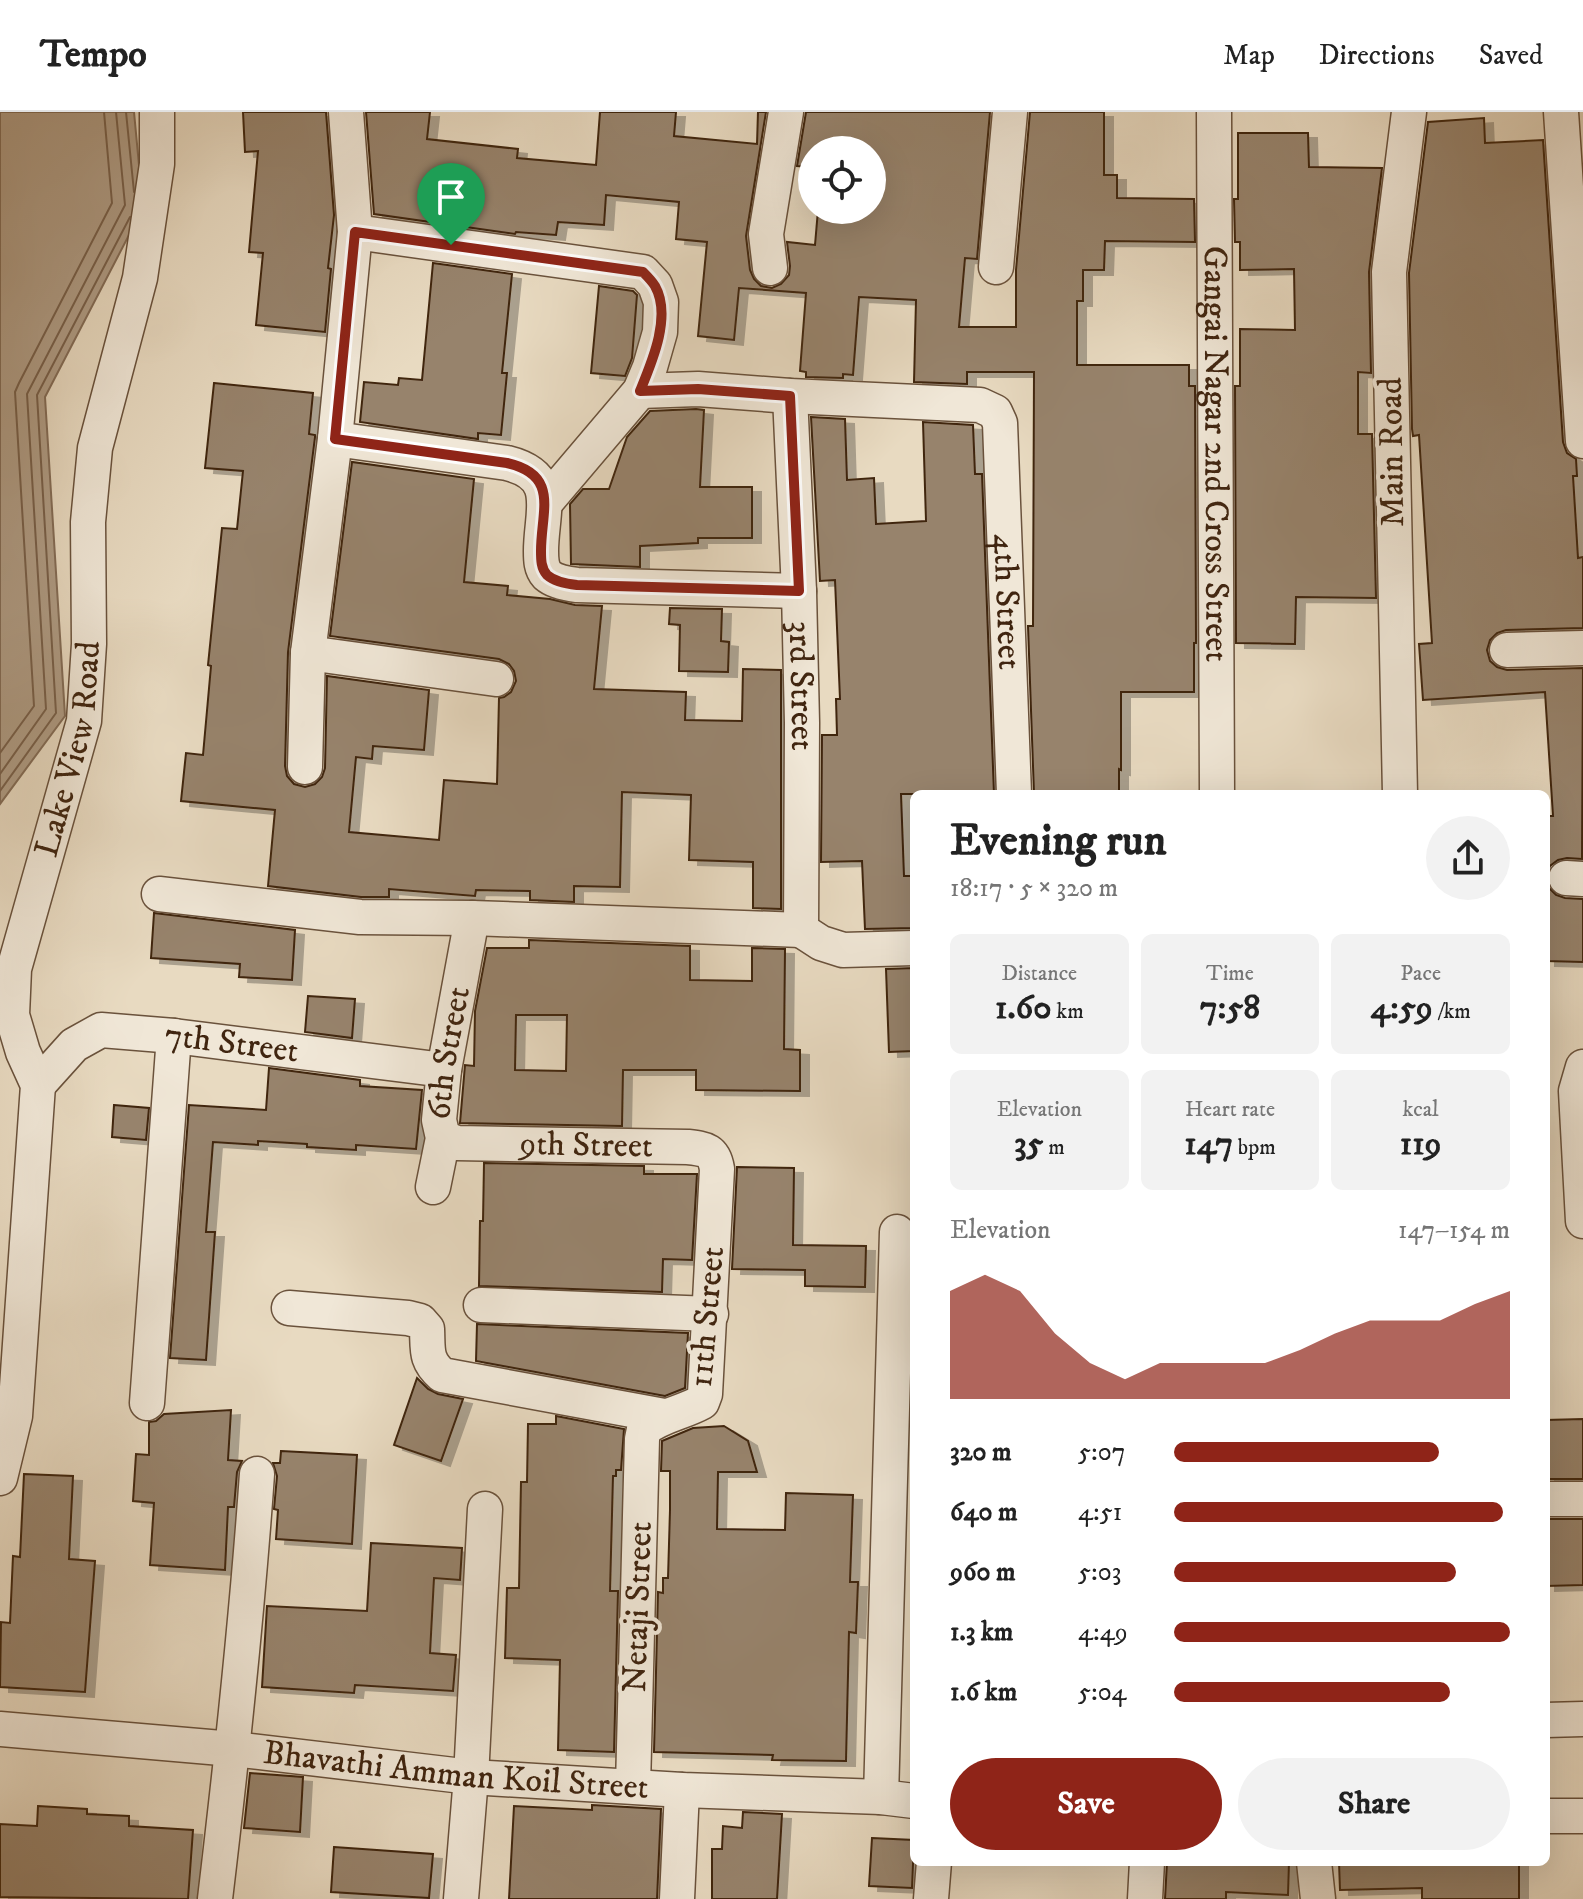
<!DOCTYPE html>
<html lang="en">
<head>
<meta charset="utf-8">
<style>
	:root { --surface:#fff; --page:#f2f2f2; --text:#222; --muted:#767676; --line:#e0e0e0; --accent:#8f2418 }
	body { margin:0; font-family:"IM FELL DW Pica",serif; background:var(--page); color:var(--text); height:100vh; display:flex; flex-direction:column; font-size:30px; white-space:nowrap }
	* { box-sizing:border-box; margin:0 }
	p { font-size:26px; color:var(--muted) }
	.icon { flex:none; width:44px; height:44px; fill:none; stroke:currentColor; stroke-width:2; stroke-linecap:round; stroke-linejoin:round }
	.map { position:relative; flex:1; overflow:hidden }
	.panel { position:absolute; left:910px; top:678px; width:640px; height:1076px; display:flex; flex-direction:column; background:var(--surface); border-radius:12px; box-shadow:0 8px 32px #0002 }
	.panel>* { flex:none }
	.buttons { position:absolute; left:798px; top:24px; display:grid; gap:16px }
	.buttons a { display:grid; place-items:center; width:88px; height:88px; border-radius:50%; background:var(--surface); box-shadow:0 8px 32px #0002; font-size:40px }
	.pin { position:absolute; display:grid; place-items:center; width:68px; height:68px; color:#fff; margin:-82px -34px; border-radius:50% 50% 50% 0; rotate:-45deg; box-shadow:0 0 8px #0007 }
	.pin .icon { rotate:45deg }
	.round { display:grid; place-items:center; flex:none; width:84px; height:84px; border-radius:42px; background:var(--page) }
	.headline { display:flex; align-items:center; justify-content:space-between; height:136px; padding:0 40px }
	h1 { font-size:44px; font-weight:700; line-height:60px }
	.figures { display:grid; grid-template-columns:repeat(3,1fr); gap:12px; height:136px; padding:8px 40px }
	.figures div { display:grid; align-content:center; border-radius:12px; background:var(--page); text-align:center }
	.figures b { font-size:34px; font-weight:700 }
	.figures small { font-size:22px; font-weight:400 }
	.figures p { font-size:22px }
	.chart { height:224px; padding:16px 40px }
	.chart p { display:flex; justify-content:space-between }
	.chart svg { width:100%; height:144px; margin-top:8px; fill:var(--accent); opacity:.7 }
	.primary-button { display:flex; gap:16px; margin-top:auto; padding:16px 40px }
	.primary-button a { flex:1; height:92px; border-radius:48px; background:var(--accent); color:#fff; font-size:32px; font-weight:700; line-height:92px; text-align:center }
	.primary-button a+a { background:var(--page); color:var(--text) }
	ul { padding:0 40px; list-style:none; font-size:26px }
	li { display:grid; grid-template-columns:128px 96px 1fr; align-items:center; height:60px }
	li i { height:20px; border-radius:10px; background:var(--accent) }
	header { display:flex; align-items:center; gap:48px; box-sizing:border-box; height:112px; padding:0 40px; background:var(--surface); border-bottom:2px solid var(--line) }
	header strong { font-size:38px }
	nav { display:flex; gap:44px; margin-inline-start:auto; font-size:28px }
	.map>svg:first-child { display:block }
</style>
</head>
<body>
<header>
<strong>Tempo</strong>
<nav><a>Map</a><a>Directions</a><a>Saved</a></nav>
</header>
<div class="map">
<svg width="1583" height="1787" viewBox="0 0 1583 1787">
	<defs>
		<filter id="shadow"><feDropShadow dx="9" dy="5" stdDeviation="0" flood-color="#0004"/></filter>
	</defs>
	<rect width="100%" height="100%" fill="#e8dac1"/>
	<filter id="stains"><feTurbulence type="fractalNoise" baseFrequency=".0025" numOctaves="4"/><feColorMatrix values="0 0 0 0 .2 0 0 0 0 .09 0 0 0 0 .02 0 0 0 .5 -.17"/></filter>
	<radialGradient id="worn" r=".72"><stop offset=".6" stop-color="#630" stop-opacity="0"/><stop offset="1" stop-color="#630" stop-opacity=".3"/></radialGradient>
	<path fill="#af9c85" stroke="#836c56" stroke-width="2" d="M 0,0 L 134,0 L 143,96 L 45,285 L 65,604 L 0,692 Z"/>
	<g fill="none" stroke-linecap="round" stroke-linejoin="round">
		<path stroke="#78604a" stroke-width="2" d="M 126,0 L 134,80
			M 0,641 L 34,594 L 15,280 L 19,271 L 112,91 L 104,0
			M 0,662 L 46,597 L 27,282 L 125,93 L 116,0
			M 0,679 L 56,601 L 37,283 L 130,105"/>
	</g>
	<path fill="#97836c" stroke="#402510" stroke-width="2" fill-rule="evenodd" filter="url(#shadow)" d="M 243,0 L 326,0 L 334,103 L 328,156 L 331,157 L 325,220 L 256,213 L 263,141 L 249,140 L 258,39 L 245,40 Z
		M 366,0 L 430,0 L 427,27 L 518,37 L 517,46 L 596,53 L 600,0 L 676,0 L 674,24 L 757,32 L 758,0 L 766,0 L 746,124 L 750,158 L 754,167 L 761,174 L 772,176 L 781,172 L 789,163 L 790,154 L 787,130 L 815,133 L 818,98 L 872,98 L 872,38 L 812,38 L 812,55 L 797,54 L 806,0 L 990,0 L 977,147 L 965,146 L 959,215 L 1016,215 L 1016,158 L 1030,0 L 1104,0 L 1104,63 L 1117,63 L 1117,86 L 1194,87 L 1195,130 L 1105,129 L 1104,158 L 1083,158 L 1083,189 L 1077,189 L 1077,253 L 1189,253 L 1189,274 L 1195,274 L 1196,531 L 1194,531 L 1194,580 L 1121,580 L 1121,658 L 1119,657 L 1119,682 L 1034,682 L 1028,514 L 1033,514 L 1034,260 L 967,260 L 967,272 L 914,270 L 916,188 L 859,185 L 853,263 L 843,262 L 843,266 L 806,265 L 806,260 L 800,259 L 806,181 L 739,176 L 734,228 L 698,224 L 707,130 L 676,127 L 679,90 L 606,83 L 604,113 L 558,110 L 556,123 L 516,120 L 515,122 L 374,102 Z
		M 1484,6 L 1485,31 L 1543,28 L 1563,330 L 1567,341 L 1576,347 L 1577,364 L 1573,364 L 1578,446 L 1583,445 L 1583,516 L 1506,518 L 1497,521 L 1490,528 L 1487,538 L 1490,549 L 1497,555 L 1507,558 L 1583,556 L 1582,747 L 1567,746 L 1558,748 L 1550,754 L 1547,761 L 1548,704 L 1553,704 L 1545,580 L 1423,588 L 1419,532 L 1432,531 L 1419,323 L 1413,324 L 1412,317 L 1409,161 L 1428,10 Z
		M 1238,21 L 1308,21 L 1309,55 L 1382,56 L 1369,160 L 1371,261 L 1358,260 L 1358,322 L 1372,322 L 1376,486 L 1296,485 L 1295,532 L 1236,531 L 1235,274 L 1240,274 L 1240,217 L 1295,218 L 1294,157 L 1240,158 L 1240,130 L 1235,130 L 1234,87 L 1238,87 Z
		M 433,151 L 512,162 L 502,261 L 507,261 L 501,323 L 478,321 L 478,327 L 360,310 L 364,270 L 398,273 L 399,266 L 422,268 Z
		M 599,174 L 633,179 L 637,183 L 632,246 L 625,264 L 591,261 Z
		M 214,271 L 313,281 L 309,322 L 315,323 L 315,325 L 288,540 L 285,654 L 287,664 L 294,672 L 305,675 L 315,672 L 322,665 L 325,656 L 327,564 L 429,578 L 424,638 L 373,634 L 372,647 L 356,645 L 349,720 L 439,728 L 444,668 L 497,672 L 499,586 L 504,585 L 511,580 L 516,569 L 514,559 L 509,552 L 499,547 L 330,524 L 352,350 L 474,367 L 464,470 L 508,474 L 507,483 L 550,487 L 575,493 L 602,494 L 594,577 L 686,580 L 685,608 L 742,609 L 743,557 L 781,558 L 781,797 L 753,796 L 753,750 L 689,748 L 691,683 L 622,680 L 620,775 L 574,774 L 574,790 L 530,788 L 530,779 L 476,778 L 475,784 L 389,777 L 389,785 L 361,785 L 268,774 L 275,698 L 181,689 L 186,641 L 203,643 L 211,554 L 208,553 L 222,416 L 237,417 L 243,359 L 205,356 Z
		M 696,297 L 704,298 L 700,375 L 752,375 L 752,426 L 698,426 L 698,431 L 640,434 L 640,455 L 571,452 L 570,392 L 583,377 L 609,377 L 627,325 L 650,299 Z
		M 811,305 L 845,307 L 847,368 L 874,366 L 876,412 L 926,409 L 923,310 L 973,313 L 975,362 L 982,362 L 994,682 L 901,682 L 904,764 L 914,764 L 914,816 L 865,817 L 862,749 L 821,750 L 822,623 L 837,623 L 836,587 L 840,587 L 835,468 L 820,469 Z
		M 670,496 L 722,497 L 721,529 L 729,530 L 728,560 L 679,559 L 680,513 L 669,512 Z
		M 1547,770 L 1549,776 L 1556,783 L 1565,786 L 1583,787 L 1583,850 L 1546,849 Z
		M 154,801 L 295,818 L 292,868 L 239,865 L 240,852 L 151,846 Z
		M 529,828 L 690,834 L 690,868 L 752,869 L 752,836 L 785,837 L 784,937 L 800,938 L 800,979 L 696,978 L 696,958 L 623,958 L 622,1014 L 460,1011 L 465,953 L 474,954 L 475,899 L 487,836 L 529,836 ZM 516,903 L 567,903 L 566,959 L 515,958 Z
		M 914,856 L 914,939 L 889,940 L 886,857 Z
		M 308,884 L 355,887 L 352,926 L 305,920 Z
		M 269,956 L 360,968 L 360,974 L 422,978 L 416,1037 L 356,1033 L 356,1038 L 307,1035 L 307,1032 L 258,1029 L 258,1033 L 213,1030 L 206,1120 L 215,1120 L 206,1248 L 170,1246 L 189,993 L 266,998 Z
		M 114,993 L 149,996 L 146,1028 L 112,1025 Z
		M 484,1051 L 644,1054 L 644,1062 L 697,1062 L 692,1148 L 663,1147 L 662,1180 L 479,1174 L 480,1109 L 483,1109 Z
		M 737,1055 L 794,1056 L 793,1133 L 866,1134 L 865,1175 L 805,1174 L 805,1158 L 732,1157 Z
		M 477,1212 L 688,1221 L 685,1276 L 665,1284 L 476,1249 Z
		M 417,1266 L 428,1277 L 438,1282 L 463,1287 L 441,1349 L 394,1333 Z
		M 231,1298 L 228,1348 L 242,1349 L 237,1360 L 234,1395 L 228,1395 L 225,1458 L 150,1453 L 154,1391 L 133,1389 L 136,1342 L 149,1343 L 149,1310 L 156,1309 L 164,1302 Z
		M 556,1304 L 624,1317 L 621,1358 L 616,1358 L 616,1364 L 613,1364 L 610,1479 L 618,1479 L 614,1640 L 558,1638 L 560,1548 L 505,1546 L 507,1476 L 519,1476 L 521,1370 L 527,1370 L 528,1312 L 556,1312 Z
		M 1583,1307 L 1583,1367 L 1546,1367 L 1546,1308 Z
		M 724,1314 L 748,1329 L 757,1360 L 718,1360 L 717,1417 L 785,1418 L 786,1381 L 853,1383 L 850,1470 L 858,1470 L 856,1521 L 849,1520 L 846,1649 L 772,1648 L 773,1643 L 654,1640 L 658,1480 L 663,1481 L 663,1466 L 668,1466 L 670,1398 L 670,1359 L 661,1359 L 662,1329 L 693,1316 Z
		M 281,1339 L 357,1343 L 352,1432 L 276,1427 L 278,1398 L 274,1397 L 277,1364 L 273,1351 L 280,1351 Z
		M 24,1362 L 73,1364 L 69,1447 L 95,1449 L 85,1580 L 0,1575 L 1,1510 L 10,1511 L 13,1444 L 20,1445 Z
		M 1546,1407 L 1583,1407 L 1583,1473 L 1546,1474 Z
		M 371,1431 L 462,1436 L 460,1468 L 434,1466 L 430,1541 L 456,1543 L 453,1579 L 355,1573 L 354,1581 L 262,1575 L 267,1494 L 367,1499 Z
		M 250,1661 L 303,1665 L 300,1720 L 244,1716 Z
		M 592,1693 L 661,1697 L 657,1787 L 509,1787 L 514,1694 L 592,1698 Z
		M 38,1694 L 87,1697 L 87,1702 L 129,1704 L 129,1714 L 193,1718 L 188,1787 L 0,1785 L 0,1712 L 37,1714 Z
		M 743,1700 L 782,1702 L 777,1787 L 712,1787 L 712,1737 L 722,1737 L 723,1714 L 742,1716 Z
		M 872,1726 L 914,1728 L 912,1776 L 869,1774 Z
		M 334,1735 L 433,1742 L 429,1786 L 331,1780 Z
		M 1167,1750 L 1244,1752 L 1244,1750 L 1289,1750 L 1288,1783 L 1226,1780 L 1226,1787 L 1165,1787 Z
		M 1339,1750 L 1519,1750 L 1519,1787 L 1422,1787 L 1422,1776 L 1340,1778 Z"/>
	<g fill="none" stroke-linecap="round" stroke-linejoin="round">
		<defs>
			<g id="street">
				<path id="s1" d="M 1214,0 L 1217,682"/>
				<path d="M 1561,0 L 1583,329"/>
				<path d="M 355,120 L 643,160 L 655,173 L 661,190 L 660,220 L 650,255 L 640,279 L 545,391"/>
				<path d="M 996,155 L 1010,0"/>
				<path d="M 770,156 L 766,122 L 786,0"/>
				<path id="s2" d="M 640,279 L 698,277 L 790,284 L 980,293 L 995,300 L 1000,311 L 1014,682"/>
				<path id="s3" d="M 790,284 L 799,479 L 802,611 L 801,818"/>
				<path d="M 335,327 L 507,351 C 560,364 541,399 541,439 C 541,448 541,456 547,463 C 555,470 568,472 577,473 L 799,479"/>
				<path d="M 1507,538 L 1583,536"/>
				<path d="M 308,541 L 496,567"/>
				<path d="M 305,655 L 308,541 L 335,327 L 355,120 L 346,0"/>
				<path d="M 1400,682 L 1389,160 L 1409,0"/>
				<path d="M 1566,766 L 1583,767"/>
				<path d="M 159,782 L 360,805 L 472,806 L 801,818"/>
				<path d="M 801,818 L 821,831 L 843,838 L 914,836"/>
				<path d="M 1583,955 L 1576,979 L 1583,1109"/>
				<path id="s4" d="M 38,973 L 74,933 L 101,918 L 174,924 L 444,958"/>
				<path id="s5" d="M 443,1026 L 457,1031 L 688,1035 C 706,1037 714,1038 717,1057 L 705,1282 L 702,1290 C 682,1301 662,1303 644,1317 L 642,1327 L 633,1674"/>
				<path id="s6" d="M 433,1075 L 443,1026 L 439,1008 L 444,958 L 472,806"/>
				<path d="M 481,1193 L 711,1202"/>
				<path d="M 289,1196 L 408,1206 L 420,1209 L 427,1217 C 428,1238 425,1248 442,1263 L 664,1304"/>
				<path d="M 147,1291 L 174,924"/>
				<path id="s7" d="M 0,1366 L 15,1304 L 38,973 L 23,940 L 12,903 L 14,857 L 84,609 L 89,532 L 88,410 L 95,336 L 140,166 L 157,52 L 157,0"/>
				<path d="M 1546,1387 L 1583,1387"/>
				<path d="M 1546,1608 L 1583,1607"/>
				<path id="s8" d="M 0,1617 L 233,1637 L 471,1665 L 682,1678 L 881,1685 L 914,1689"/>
				<path d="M 881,1685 L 897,1120"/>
				<path d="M 1546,1704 L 1583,1704"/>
				<path d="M 1314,1750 L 1318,1787"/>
				<path d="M 215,1787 C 232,1645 247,1504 257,1362"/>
				<path d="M 461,1787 L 471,1665 L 485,1397"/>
				<path d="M 677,1787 L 682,1678"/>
				<path d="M 931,1787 L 934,1750"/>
				<path d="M 1145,1787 L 1147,1750"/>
			</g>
		</defs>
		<use href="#street" stroke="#6a523c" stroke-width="37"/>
		<use href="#street" stroke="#f0e7d7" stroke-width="34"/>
	</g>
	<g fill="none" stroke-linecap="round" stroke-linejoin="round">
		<defs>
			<path id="route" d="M 355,120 L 643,160 C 647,164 652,169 655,174 C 672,204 652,250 640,279 L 698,277 L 790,284 L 799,479 L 577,473 C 568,472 555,470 547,463 C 541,456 541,448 541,439 C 541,399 560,363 507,351 L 335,327 Z"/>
		</defs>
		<use href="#route" stroke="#fff" stroke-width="16"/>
		<use href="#route" stroke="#8f2418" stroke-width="10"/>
	</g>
	<g text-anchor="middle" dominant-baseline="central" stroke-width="8" stroke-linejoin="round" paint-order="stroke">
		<g font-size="34" fill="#402510" stroke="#f0e7d7">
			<text transform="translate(1392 340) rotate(-91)">Main Road</text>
			<text stroke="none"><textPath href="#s1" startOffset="342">Gangai Nagar 2nd Cross Street</textPath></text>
			<text stroke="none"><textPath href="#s2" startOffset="548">4th Street</textPath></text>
			<text stroke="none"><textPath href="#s3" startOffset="290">3rd Street</textPath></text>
			<text stroke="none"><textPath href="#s7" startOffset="744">Lake View Road</textPath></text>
			<text stroke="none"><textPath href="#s4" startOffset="216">7th Street</textPath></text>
			<text stroke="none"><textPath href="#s6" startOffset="136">6th Street</textPath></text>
			<text stroke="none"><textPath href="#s5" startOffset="144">9th Street</textPath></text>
			<text transform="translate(707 1205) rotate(-85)">11th Street</text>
			<text transform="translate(638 1495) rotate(-88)">Netaji Street</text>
			<text stroke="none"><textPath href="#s8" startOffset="458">Bhavathi Amman Koil Street</textPath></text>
		</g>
	</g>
	<rect width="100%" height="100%" filter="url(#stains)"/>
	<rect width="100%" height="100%" fill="url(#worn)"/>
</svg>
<div class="buttons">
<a><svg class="icon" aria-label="locate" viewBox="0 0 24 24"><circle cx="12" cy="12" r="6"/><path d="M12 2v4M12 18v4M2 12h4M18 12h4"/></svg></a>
</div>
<div class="pin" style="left:451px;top:133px;background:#1e9e55"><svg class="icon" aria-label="arrive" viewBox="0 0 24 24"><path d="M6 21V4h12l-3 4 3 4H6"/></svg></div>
<section class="panel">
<div class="headline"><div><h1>Evening run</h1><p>18:17 · 5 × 320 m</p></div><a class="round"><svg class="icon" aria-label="share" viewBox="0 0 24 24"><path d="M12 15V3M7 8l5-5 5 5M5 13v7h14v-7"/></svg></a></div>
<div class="figures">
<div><p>Distance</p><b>1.60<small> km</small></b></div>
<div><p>Time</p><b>7:58</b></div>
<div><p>Pace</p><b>4:59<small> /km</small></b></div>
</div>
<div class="figures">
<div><p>Elevation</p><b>35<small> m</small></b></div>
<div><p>Heart rate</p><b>147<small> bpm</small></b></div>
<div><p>kcal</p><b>119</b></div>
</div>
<div class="chart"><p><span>Elevation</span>147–154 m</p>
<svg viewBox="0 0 160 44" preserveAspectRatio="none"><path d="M0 44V11L10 6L20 11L30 24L40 33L50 38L60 33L70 33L80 33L90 33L100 29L110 24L120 20L130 20L140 20L150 15L160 11V44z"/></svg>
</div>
<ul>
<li><b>320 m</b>5:07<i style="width:79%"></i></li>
<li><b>640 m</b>4:51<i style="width:98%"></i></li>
<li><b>960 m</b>5:03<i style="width:84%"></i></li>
<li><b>1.3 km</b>4:49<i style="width:100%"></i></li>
<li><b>1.6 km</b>5:04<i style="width:82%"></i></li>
</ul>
<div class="primary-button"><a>Save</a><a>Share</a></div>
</section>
</div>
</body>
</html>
